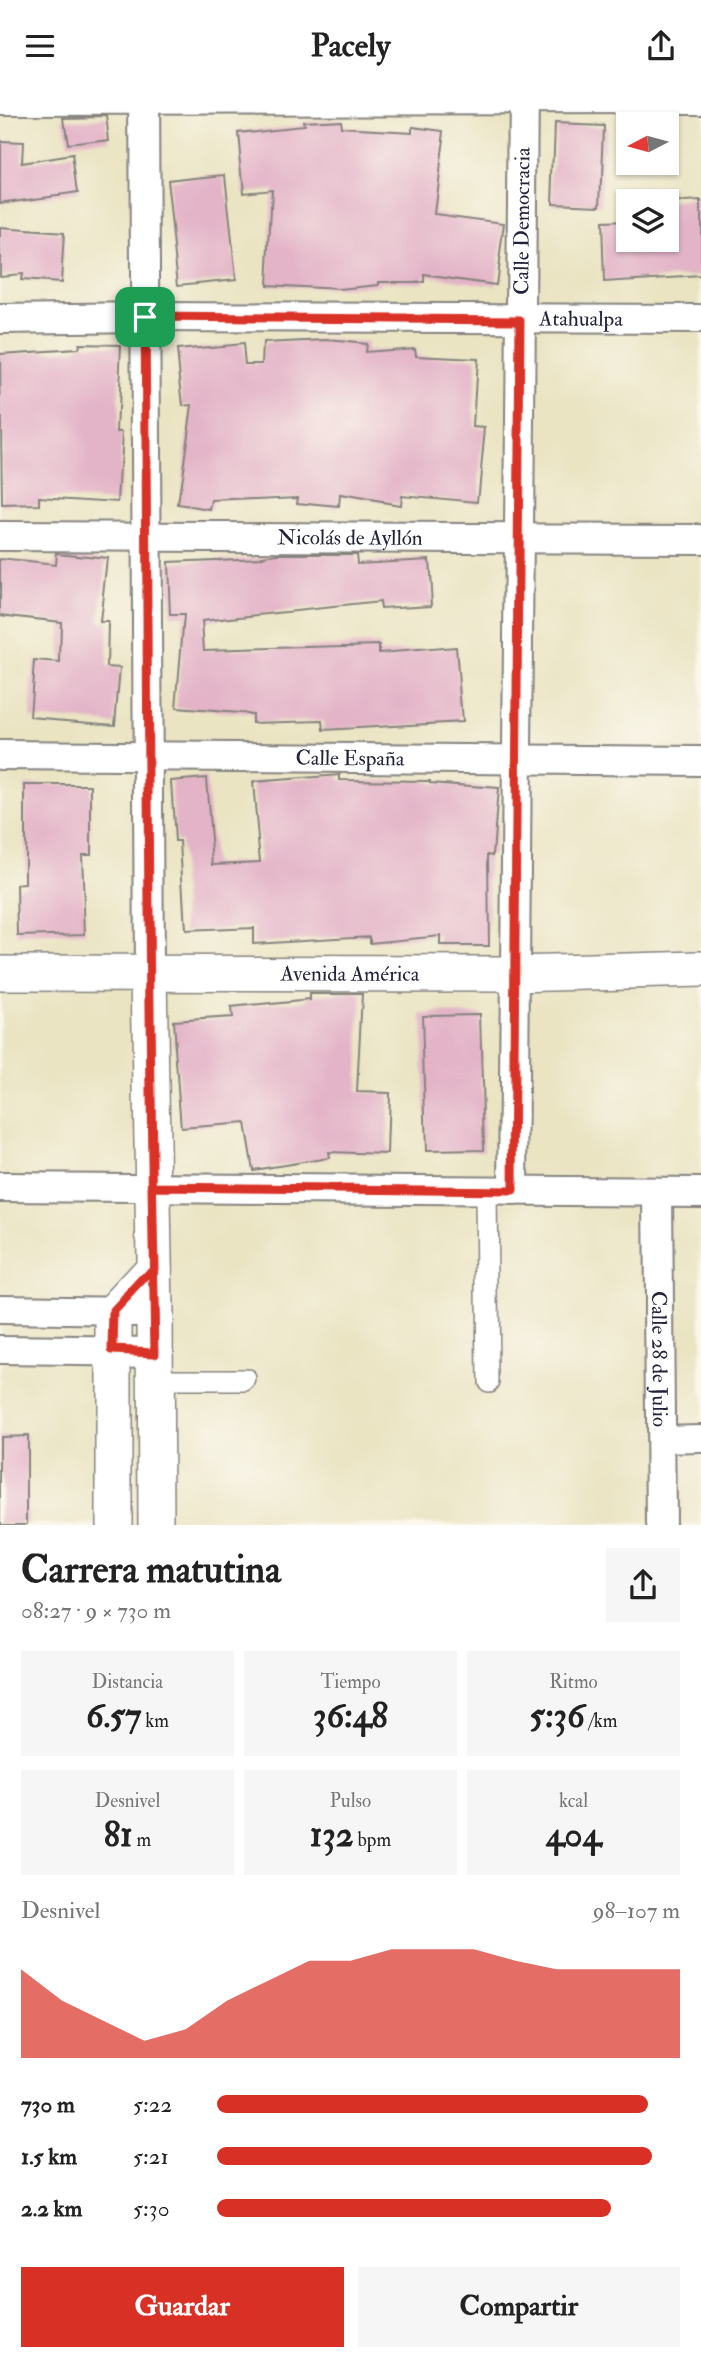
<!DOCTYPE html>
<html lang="es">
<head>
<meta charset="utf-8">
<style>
	:root { --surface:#fff; --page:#f6f6f6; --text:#222; --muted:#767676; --accent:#d93025 }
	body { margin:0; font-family:"IM FELL Double Pica",serif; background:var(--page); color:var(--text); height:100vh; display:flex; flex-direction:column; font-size:26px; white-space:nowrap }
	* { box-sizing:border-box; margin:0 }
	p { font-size:23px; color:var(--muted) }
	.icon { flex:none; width:38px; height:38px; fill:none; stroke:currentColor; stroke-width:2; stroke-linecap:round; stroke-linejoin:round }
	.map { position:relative; height:1434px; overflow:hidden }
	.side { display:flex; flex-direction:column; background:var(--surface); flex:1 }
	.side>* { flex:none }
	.needle { width:46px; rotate:264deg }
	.buttons { position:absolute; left:616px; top:21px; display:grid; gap:14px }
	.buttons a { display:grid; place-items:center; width:63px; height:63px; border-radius:0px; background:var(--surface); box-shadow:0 2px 5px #0004; font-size:35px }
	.pin { position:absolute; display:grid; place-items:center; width:60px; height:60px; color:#fff; margin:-30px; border-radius:14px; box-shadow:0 4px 10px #0006 }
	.round { display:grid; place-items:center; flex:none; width:74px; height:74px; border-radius:0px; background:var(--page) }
	.headline { display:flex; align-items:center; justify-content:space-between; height:119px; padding:0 21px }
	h1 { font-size:38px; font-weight:800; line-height:52px }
	.figures { display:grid; grid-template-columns:repeat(3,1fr); gap:10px; height:119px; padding:7px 21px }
	.figures div { display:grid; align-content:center; border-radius:0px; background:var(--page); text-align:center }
	.figures b { font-size:35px; font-weight:800 }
	.figures small { font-size:19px; font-weight:400 }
	.figures p { font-size:19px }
	.chart { height:196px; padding:14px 21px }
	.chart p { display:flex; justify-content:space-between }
	.chart svg { width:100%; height:126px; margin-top:7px; fill:var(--accent); opacity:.7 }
	.primary-button { display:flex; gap:14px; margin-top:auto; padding:14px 21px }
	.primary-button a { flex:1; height:80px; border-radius:0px; background:var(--accent); color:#fff; font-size:28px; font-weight:800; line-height:80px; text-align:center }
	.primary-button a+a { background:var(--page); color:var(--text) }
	ul { padding:0 21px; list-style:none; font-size:23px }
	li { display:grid; grid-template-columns:112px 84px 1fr; align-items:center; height:52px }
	li i { height:18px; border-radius:9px; background:var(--accent) }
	header { display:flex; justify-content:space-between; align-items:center; height:91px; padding:0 21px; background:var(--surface); font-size:32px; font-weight:800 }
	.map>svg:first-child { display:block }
</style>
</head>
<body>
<header><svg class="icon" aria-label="menu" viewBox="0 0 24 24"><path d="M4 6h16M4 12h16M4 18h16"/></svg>Pacely<svg class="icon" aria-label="share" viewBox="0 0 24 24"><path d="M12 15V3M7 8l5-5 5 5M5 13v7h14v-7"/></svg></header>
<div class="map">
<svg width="701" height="1434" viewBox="0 0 701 1434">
	<rect width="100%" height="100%" fill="#fbf7ec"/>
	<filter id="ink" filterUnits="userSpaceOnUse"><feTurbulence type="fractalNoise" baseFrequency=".0143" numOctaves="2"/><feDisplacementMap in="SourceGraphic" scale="14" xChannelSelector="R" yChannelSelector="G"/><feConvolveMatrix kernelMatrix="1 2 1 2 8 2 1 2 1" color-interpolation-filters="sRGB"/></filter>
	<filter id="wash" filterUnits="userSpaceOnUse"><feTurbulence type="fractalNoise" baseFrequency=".00686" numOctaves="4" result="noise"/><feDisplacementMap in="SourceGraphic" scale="28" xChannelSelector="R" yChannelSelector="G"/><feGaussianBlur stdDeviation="1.57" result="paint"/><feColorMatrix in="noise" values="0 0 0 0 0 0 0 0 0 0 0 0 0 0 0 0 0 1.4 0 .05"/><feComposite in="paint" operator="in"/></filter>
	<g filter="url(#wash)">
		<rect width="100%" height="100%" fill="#eae4c3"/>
		<g id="blocks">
			<path fill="#e3b3c7" d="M 107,25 L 110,49 L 67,54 L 63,26 Z
				M 339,29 L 340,37 L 413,41 L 413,35 L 444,39 L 434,123 L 504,132 L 496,194 L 424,184 L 424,191 L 379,191 L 379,194 L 339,198 L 267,194 L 272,98 L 244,101 L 238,42 L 303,35 L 302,31 Z
				M 555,32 L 604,34 L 601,114 L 552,112 Z
				M 0,50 L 23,51 L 22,73 L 73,65 L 78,101 L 0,112 Z
				M 225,83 L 236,188 L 178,194 L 167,89 Z
				M 701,110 L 701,185 L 604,191 L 602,131 L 628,130 L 628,149 L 667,149 L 667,112 Z
				M 0,137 L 64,142 L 61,192 L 21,189 L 22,183 L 0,185 Z
				M 328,249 L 366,253 L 365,261 L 415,257 L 416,265 L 477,268 L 473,336 L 485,337 L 478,411 L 401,404 L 400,414 L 340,404 L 339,416 L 297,412 L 298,406 L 213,410 L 211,419 L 178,414 L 192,314 L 183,315 L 177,259 L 243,253 L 245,273 L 262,273 L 263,252 Z
				M 79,253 L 121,254 L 117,341 L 122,341 L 118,411 L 40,406 L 40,414 L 2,415 L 0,263 L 78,258 Z
				M 56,462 L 107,467 L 100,531 L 108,531 L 107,576 L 120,577 L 115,633 L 30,626 L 34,570 L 60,572 L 61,531 L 0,524 L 0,468 L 55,474 Z
				M 279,463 L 356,463 L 357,472 L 429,468 L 432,514 L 381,517 L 380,511 L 202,530 L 204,559 L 379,554 L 379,562 L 456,556 L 462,631 L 324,639 L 323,630 L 252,632 L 252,623 L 176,617 L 184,524 L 170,524 L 168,471 L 263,467 L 262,465 Z
				M 340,684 L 340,689 L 430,690 L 430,692 L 498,697 L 493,764 L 488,763 L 489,855 L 440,855 L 440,845 L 370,852 L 370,845 L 253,852 L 253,837 L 185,840 L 180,750 L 175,750 L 171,690 L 206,687 L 213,773 L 260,771 L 253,691 Z
				M 25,694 L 91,694 L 91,763 L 82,763 L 85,843 L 18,845 L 17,794 L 25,793 Z
				M 310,903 L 362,903 L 357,1001 L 389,1002 L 387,1063 L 328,1061 L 329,1067 L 253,1079 L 245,1032 L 181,1037 L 173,930 L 231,926 L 230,917 L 310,909 Z
				M 480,923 L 484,1059 L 426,1060 L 422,924 Z
				M 27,1344 L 27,1433 L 0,1433 L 0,1345 Z"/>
		</g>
	</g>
	<g filter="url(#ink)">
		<use href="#blocks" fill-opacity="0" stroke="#86837f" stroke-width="2"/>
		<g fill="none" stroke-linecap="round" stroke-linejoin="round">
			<defs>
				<path id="pedestrian" d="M 486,1100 L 488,1290
					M 156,1289 L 246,1289"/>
				<g id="minor">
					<path d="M 144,0 L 149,882"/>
					<path d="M 0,9 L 701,8"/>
					<path id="s1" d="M 0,228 L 144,226 L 701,228"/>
					<path id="s2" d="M 0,445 L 701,448"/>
					<path id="s3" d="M 0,664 L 701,670"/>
					<path d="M 0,1096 L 701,1101"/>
					<path id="s4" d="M 513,1100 L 523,0"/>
					<path id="s5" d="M 658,1102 L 661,1434"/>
					<path d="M 0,1218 L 135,1220"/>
					<path d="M 0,1259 L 155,1261"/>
					<path d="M 661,1348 L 701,1347"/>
				</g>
				<g id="tertiary">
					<path id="s6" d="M 0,882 L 514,883 L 701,878"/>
					<path d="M 149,882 L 155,1221 L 156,1434"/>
					<path d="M 114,1434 L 114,1220 L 154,1177"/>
				</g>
			</defs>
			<use href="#pedestrian" stroke="#86837f" stroke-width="24"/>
			<use href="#minor" stroke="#86837f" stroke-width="32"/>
			<use href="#tertiary" stroke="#86837f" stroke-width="38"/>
			<use href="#pedestrian" stroke="#fff" stroke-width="21"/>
			<use href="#minor" stroke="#fff" stroke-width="28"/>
			<use href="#tertiary" stroke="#fff" stroke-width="35"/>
		</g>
	</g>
	<g fill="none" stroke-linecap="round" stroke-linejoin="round" filter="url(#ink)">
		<defs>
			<path id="route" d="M 145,226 C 148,543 147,860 154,1177 L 114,1220 L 113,1259 L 155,1261 L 152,1096 L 513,1100 L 520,229 L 145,226"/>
		</defs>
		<use href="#route" stroke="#fff" stroke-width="14"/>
		<use href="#route" stroke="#d93025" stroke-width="9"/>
	</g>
	<g text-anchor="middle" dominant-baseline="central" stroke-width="6" stroke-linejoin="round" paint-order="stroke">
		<g font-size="21" fill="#22223b" stroke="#fbf7ec">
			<text stroke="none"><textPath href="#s4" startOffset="970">Calle Democracia</textPath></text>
			<text stroke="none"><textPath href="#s1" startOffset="581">Atahualpa</textPath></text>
			<text stroke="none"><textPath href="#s2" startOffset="350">Nicolás de Ayllón</textPath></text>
			<text stroke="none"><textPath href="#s3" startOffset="350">Calle España</textPath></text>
			<text stroke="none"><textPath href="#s6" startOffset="350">Avenida América</textPath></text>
			<text stroke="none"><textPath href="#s5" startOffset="166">Calle 28 de Julio</textPath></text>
		</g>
	</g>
</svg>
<div class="buttons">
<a><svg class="needle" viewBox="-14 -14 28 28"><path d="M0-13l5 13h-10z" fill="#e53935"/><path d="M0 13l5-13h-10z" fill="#767676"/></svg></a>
<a><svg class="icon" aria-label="layers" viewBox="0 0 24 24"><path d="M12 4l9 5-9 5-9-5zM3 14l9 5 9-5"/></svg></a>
</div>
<div class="pin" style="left:145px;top:226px;background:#1e9e55"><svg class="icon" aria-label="arrive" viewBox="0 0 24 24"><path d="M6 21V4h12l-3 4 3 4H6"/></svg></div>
</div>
<section class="side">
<div class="headline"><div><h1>Carrera matutina</h1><p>08:27 · 9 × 730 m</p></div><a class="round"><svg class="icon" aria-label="share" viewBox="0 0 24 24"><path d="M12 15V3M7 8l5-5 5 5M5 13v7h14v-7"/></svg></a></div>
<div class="figures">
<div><p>Distancia</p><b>6.57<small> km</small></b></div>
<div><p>Tiempo</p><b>36:48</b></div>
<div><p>Ritmo</p><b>5:36<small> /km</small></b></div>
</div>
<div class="figures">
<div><p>Desnivel</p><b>81<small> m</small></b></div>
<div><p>Pulso</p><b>132<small> bpm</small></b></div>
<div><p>kcal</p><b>404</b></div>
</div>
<div class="chart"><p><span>Desnivel</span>98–107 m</p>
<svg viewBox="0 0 160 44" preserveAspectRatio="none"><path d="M0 44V13L10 24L20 31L30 38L40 34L50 24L60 17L70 10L80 10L90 6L100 6L110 6L120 10L130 13L140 13L150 13L160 13V44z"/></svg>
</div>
<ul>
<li><b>730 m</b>5:22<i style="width:93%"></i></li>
<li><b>1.5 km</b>5:21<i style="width:94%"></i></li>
<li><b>2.2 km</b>5:30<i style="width:85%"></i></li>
</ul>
<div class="primary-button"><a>Guardar</a><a>Compartir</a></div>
</section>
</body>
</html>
